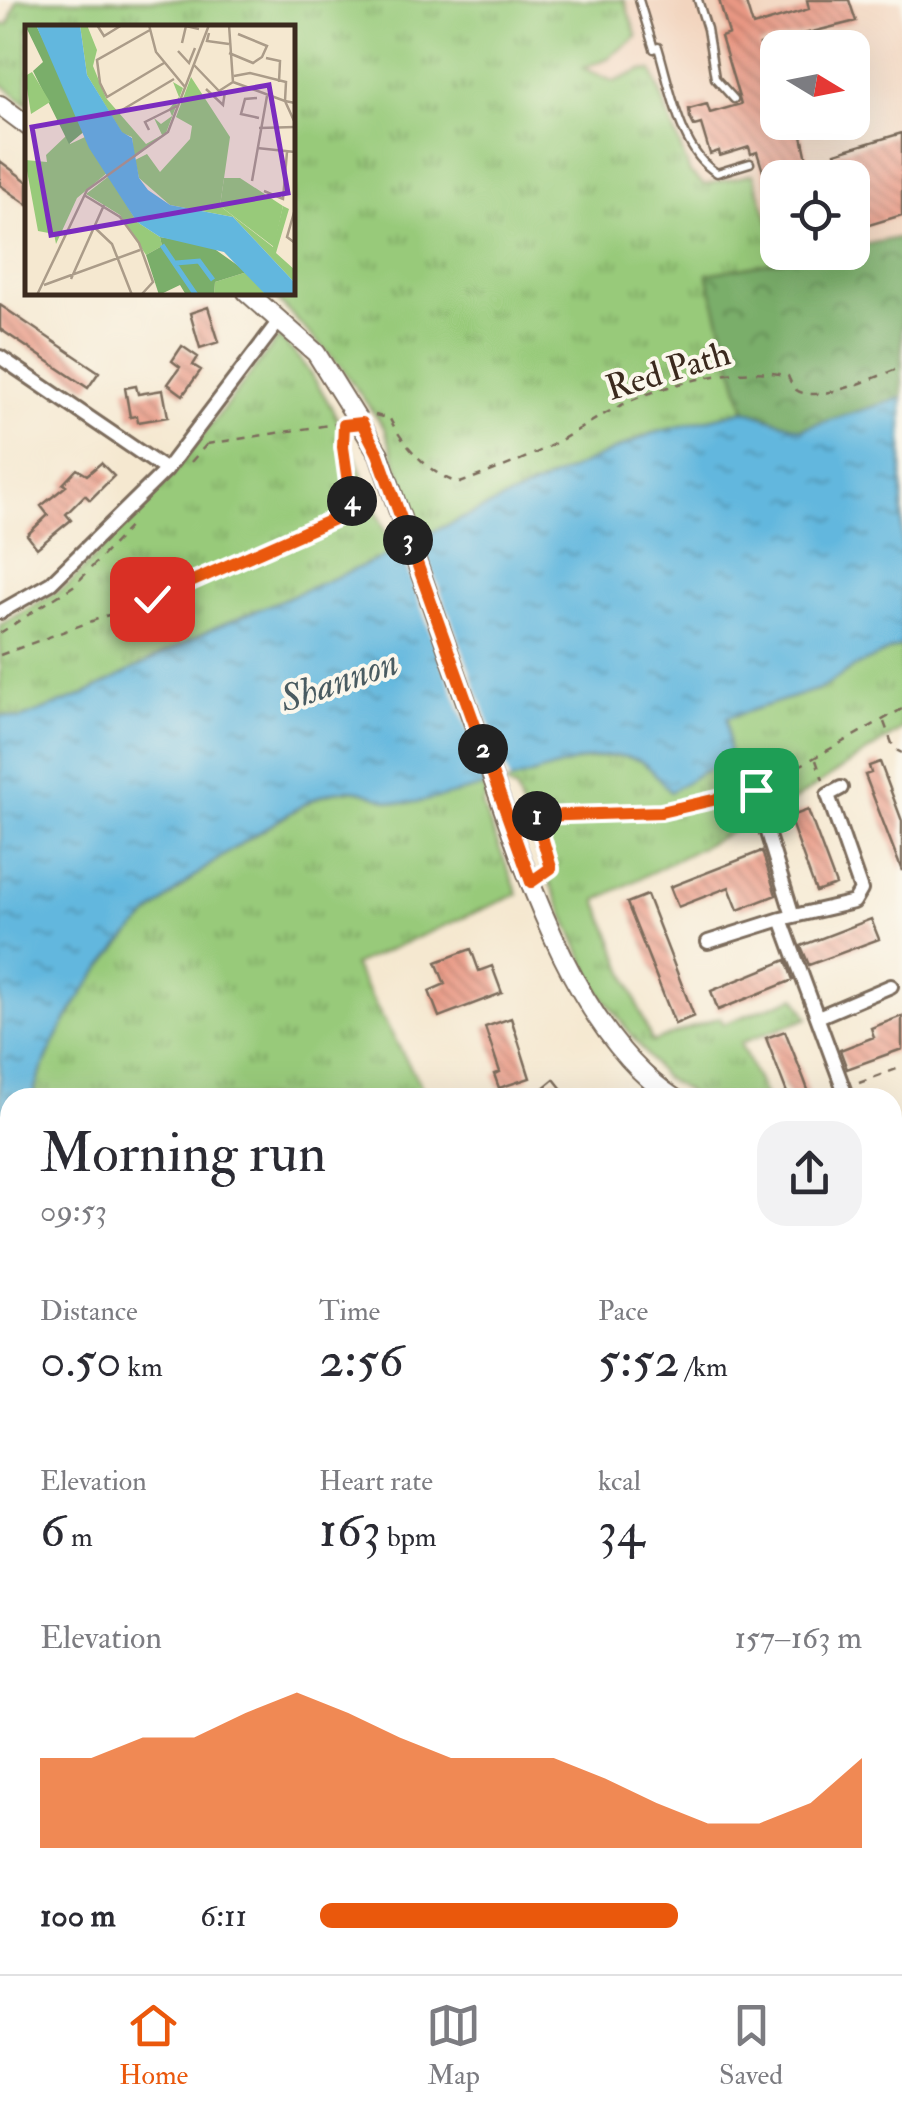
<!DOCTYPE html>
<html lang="en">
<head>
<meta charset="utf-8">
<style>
	:root { --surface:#fff; --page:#f2f2f3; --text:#2b2b33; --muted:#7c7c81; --line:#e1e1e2; --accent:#ea580c }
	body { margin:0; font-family:"IM FELL Double Pica",serif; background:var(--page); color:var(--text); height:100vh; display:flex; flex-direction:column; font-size:38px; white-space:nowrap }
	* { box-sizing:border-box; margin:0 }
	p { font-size:32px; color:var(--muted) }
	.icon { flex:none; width:55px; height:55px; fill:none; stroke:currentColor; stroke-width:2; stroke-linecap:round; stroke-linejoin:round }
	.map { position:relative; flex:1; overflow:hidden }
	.drawer { position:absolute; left:0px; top:1088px; width:902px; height:888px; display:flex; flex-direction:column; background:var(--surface); border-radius:30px 30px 0 0; box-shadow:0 10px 40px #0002 }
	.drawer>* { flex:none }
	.needle { width:65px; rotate:100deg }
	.tools { position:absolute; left:760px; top:30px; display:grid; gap:20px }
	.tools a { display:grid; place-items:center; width:110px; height:110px; border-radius:20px; background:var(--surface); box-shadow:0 10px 40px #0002; font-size:50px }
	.pin { position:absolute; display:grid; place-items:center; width:85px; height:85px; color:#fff; margin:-42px; border-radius:20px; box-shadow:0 5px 15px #0006 }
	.km { position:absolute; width:50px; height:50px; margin:-25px; border-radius:50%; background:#222; color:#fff; font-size:28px; line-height:50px; text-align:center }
	.round { display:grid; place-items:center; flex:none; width:105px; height:105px; border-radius:30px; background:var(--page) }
	.head { display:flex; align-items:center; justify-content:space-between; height:170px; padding:0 40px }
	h1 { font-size:55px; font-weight:600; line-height:75px }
	.metrics { display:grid; grid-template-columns:repeat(3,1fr); gap:15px; height:170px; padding:10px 40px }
	.metrics div { display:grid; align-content:center }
	.metrics b { font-size:50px; font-weight:600 }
	.metrics small { font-size:28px; font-weight:400 }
	.metrics p { font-size:28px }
	.chart { height:280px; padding:20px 40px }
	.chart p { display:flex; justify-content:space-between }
	.chart svg { width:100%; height:180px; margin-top:10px; fill:var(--accent); opacity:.7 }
	ul { padding:0 40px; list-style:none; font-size:32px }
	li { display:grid; grid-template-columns:160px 120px 1fr; align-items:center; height:75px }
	li i { height:25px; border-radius:12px; background:var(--accent) }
	.tabs { display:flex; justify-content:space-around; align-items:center; height:140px; border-top:2px solid var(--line); background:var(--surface); font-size:28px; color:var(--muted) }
	.tabs a { display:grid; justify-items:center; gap:5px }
	.tabs .selected { color:var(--accent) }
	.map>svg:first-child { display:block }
</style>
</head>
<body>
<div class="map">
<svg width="902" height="1974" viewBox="0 0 902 1974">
	<defs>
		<pattern id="grass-tufts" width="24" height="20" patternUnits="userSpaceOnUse" patternTransform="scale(2.5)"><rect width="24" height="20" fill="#98ca7a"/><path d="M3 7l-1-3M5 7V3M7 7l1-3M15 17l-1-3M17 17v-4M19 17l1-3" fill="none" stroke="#7da463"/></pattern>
		<pattern id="forest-crowns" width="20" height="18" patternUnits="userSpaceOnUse" patternTransform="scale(2.5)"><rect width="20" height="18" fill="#7aae6a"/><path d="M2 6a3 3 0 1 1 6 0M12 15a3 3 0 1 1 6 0" fill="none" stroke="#658e57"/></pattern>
		<pattern id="water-ripples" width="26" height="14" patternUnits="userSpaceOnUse" patternTransform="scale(2.5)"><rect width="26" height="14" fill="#62b7de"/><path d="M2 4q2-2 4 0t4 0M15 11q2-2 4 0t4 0" fill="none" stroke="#5295b3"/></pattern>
		<pattern id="building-back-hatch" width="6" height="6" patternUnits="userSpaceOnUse" patternTransform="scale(2.5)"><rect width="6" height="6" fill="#e99884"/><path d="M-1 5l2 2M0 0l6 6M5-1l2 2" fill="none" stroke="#be7c6b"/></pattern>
	</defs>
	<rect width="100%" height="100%" fill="#fbf7ec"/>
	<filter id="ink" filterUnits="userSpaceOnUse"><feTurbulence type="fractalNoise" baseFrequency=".01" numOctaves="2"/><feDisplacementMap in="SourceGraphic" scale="20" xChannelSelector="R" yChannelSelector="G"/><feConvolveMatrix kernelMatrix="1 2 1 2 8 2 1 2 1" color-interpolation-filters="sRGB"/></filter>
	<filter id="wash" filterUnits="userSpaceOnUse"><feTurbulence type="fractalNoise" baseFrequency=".0048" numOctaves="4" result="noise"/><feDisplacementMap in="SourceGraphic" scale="40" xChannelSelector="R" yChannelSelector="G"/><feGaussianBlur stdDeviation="2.25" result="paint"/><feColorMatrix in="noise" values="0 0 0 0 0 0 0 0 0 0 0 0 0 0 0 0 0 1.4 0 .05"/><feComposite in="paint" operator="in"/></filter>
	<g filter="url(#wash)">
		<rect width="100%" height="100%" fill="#f5e8d0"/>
		<path fill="#f2d4be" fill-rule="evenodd" d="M 542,0 L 902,0 L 902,237 L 853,247 L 852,178 L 778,178 L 778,252 L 821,253 L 707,274 L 526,68 ZM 778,48 L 852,48 L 852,122 L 778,122 Z"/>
		<path fill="url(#grass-tufts)" stroke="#6a7a4c" stroke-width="2.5" d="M 17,0 L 624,0 L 637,37 L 608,58 L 583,68 L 614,82 L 642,70 L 652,71 L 690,173 L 704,185 L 753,174 L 782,260 L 708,275 L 745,410 L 650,434 L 421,537 L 385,429 L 341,367 L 271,293 L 292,292 L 292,28 L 28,28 L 27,104 L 0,83 L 0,24 L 8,25 Z
			M 279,337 C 337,392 363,480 394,553 L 214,628 L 83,695 L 20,719 L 0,715 L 0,625 L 67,586 L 170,478 Z
			M 902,645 L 902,729 L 796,799 L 597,900 L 652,1042 L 720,1017 L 723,1024 L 796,997 L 808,1018 L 740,1043 L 765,1097 L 696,1097 L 663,1077 L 597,989 L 548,879 L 516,791 L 504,783 C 534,773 615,744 643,762 C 653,769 662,782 671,791 L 700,773 L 730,763 L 726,718 L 822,688 L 856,666 Z
			M 483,786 L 486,796 L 482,805 L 518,894 L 353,965 L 427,1097 L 32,1098 C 71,977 160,891 267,828 C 287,816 312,797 334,792 C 367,785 377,802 400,802 C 427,802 457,792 483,786 Z
			M 10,1205 L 10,1409 L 0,1405 L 0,1228 Z
			M 893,1247 L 902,1253 L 902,1406 L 893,1408 Z
			M 140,1965 L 341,1965 L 340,1974 L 156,1974 L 142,1970 Z"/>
		<path fill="url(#forest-crowns)" stroke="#5a6c44" stroke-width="2.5" d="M 902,237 L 902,398 L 800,429 L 745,410 L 707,274 L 821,253 L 852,252 L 853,247 Z"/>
		<path fill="#98ca7a" stroke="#6a7a4c" stroke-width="2.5" d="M 0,1405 L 10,1409 L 10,1806 L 0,1817 Z"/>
		<path fill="url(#water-ripples)" stroke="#4e707e" stroke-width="2.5" d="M 902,398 L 902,645 L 856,666 L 822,688 L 727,718 L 730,763 L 700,773 L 670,792 C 661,782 650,765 638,760 C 597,745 538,777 497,784 C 466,789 431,803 400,803 C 376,802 366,784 333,792 C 311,797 286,816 266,828 C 160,891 71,977 32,1097 L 10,1098 L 10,1204 L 0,1228 L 0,715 L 20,719 L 83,695 L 214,628 L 394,553 L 421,537 L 650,434 L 745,410 L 801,429 Z"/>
		<path fill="#f5e8d0" d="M 419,539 L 450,616 L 510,781 L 504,783 L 472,739 L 432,636 L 400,549 Z"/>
		<g id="blocks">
			<path fill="url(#building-back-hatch)" d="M 719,0 L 745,0 L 753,26 L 809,9 L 807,0 L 849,0 L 856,21 L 760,45 L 768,72 L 778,70 L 778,122 L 799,122 L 811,178 L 778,178 L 778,210 L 775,211 L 757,152 L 751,154 L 749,147 L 720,156 L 719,151 L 710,154 L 701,124 L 694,126 L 690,118 L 689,109 L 707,104 L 710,113 L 741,104 L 721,37 L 729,34 Z
				M 902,133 L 902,215 L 859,228 L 852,207 L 852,178 L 842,178 L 835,153 Z
				M 0,161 L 28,182 L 28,205 L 0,185 Z
				M 0,305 L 99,372 L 88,388 L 0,329 Z
				M 208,307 L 219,342 L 200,348 L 190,313 Z
				M 182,346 L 198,357 L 193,365 L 201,370 L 183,395 L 168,384 L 180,367 L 172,361 Z
				M 136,386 L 138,394 L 163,390 L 168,417 L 138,422 L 137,416 L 130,417 L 125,388 Z
				M 101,463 L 114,476 L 90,500 L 85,495 L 66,514 L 71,520 L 37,548 L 27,535 L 48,515 L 41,506 L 66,486 L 63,484 L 77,469 L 87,475 Z
				M 880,762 L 902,821 L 902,871 L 865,775 L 871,773 L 869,766 Z
				M 808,810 L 836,885 L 816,892 L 789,817 Z
				M 762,851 L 776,895 L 738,910 L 729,887 L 678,907 L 670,887 Z
				M 647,895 L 694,1016 L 675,1024 L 627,903 Z
				M 871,919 L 879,939 L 809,965 L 801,946 Z
				M 471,949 L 479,971 L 492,966 L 502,993 L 439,1017 L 429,991 L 445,984 L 436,962 Z
				M 786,960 L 793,980 L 718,1010 L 711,991 Z
				M 902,1016 L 902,1049 L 847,1069 L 840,1050 L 874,1037 L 871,1028 Z
				M 511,1018 L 530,1078 L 499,1088 L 494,1074 L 500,1072 L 485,1027 Z
				M 785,1031 L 804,1079 L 811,1098 L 789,1098 L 766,1038 Z
				M 554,1079 L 569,1098 L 531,1098 Z"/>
		</g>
	</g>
	<g filter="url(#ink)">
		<use href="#blocks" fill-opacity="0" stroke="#7c6c5c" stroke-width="2.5"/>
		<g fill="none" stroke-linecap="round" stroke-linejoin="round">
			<defs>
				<path id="service" d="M 639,0 L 654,49
					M 698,0 L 707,29 L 715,78 L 734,99
					M 658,47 C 670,86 680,152 717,173 L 750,163"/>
				<path id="minor" d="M 0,357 L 166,470
					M 0,612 L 51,583 L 166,470 L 279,321
					M 764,823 L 793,916
					M 781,919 L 854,902 L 861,890 L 828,795 L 841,788
					M 708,942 L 781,919 L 847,1098
					M 818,1017 L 891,986
					M 892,1169 L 902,1165
					M 892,1528 L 902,1525
					M 892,1606 L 902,1607
					M 892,1797 L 902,1785
					M 0,1858 L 10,1845
					M 0,1935 L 10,1939
					M 86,1965 L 126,1974
					M 522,1965 L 522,1974
					M 880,1965 L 899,1974
					M 65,1974 L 68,1965
					M 348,1974 L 350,1965
					M 678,1974 L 679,1965
					M 803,1974 L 807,1965"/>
				<path id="secondary" d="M 0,105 L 28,126
					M 247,292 L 316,353 L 379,454 C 410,545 443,636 475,727 C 516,841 568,1030 674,1098
					M 892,1231 L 902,1236"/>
			</defs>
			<use href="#service" stroke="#7c6c5c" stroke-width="11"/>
			<use href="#minor" stroke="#7c6c5c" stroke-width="18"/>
			<use href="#secondary" stroke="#7c6c5c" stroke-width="22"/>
			<path stroke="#7c6c5c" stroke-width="2.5" stroke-dasharray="8 8" stroke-linecap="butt" d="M 375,415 L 390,419 C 402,444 433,478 460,483 C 486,473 514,464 540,451 C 565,439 589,422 614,409 C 656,386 741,363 788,376 C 789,379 793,387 795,389 C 815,406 880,375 902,367
				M 207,444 L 341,423
				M 191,462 L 207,444
				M 0,633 L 75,585 L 134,522
				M 0,655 L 152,599 L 352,511 L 344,430
				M 884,722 L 894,749 L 902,753
				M 816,760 L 823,780
				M 756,791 L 760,808
				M 543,874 L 551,869 L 535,816 L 661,812 L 756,790 L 902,709
				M 859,1083 L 902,1067
				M 892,1751 L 902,1738"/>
			<use href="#service" stroke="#fff" stroke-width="6"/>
			<use href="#minor" stroke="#fff" stroke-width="12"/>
			<use href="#secondary" stroke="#fff" stroke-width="18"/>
		</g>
	</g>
	<g fill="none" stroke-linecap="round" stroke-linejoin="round" filter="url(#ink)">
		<defs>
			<path id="route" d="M 152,599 L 352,511 L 343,447 L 344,425 L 362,423 L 378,454 L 531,882 L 551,868 L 536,816 L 661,812 L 756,790"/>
		</defs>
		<use href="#route" stroke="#fff" stroke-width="20"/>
		<use href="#route" stroke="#ea580c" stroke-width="12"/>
	</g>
	<g text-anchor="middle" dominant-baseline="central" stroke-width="8" stroke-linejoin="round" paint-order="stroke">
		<g font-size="35" fill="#3b2a1e" stroke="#fbf7ec">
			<text transform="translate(668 371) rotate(-17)">Red Path</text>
		</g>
		<g font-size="38" font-style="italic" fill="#495b61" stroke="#fbf7ec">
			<text transform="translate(339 681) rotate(-19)">Shannon</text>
		</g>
	</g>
	<g transform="translate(25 25)">
		<rect width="270" height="270" fill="#f5e8d0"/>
		<path d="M 55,0 L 62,0 L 72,25 L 68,41 L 81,73 L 121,119 L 137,110 L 129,93 L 136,99 L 147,91 L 144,84 L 154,72 L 148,57 L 158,63 L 141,108 L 109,133 L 107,112 L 97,108 L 62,50 ZM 166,52 L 205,112 L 195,181 L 248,222 L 258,181 L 264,184 L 251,228 L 270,245 L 270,258 L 208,192 L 145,180 L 114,153 L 110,135 L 122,129 L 135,147 L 165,114 L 167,101 L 151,92 ZM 41,111 L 45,119 L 60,112 L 82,148 L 52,173 L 31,219 L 29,209 L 13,206 L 0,135 L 22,137 L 21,130 ZM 84,151 L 112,197 L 135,212 L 137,221 L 121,230 L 95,190 L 61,169 ZM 222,247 L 241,270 L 189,270 L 190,257 Z" fill="#98ca7a"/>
		<path d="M 11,0 L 61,105 L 44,119 L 8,46 L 18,37 L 0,0 ZM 135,212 L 184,220 L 222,247 L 190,257 L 189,270 L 161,270 L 155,260 L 134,270 L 121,230 L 137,221 Z" fill="#7aae6a"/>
		<path d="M 7,47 L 25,77 L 6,89 L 0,51 ZM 199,153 L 215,153 L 258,181 L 249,222 L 195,181 Z" fill="#98ca7a"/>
		<path d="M 11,0 L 55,0 L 62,50 L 97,107 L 107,113 L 114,153 L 123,165 L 145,180 L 208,192 L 270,258 L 270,270 L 241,270 L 199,227 L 135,212 L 112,197 L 64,123 Z" fill="#62b7de"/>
		<path fill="none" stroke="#62b7de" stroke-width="5" d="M 137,220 L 171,270M 151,238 L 174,236 L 188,255"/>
		<path fill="none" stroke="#ab9c89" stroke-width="2.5" d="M 72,0 L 79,11 L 97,0M 124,0 L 131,27 L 160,62M 204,0 L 208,57 L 260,76 L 270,98M 125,5 L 72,35 L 75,58 L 82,72 L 139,38M 184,8 L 182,16 L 204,19M 157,18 L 161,1 L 174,4M 153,26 L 164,38 L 170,23M 204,28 L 228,38 L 237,32 L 242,21 L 213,9M 241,33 L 255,36 L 254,57M 169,40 L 194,66 L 208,57M 209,51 L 225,48 L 261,57 L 260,76 L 270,78M 181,64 L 198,80 L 200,66M 232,73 L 220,74 L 216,89 L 234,93M 97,85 L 149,54M 234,103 L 270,102M 124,105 L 120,97 L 154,80M 232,123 L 270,127M 227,156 L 242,71M 239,166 L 258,174 L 262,127M 59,170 L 95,192 L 114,218 L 128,257 L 116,270M 270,184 L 262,212 L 270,218M 69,202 L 87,219 L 107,270M 46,254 L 79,180M 19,260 L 115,225M 12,270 L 62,165 L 143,107 L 184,0"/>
		<path fill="#7b2cbf" fill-opacity="0.15" stroke="#7b2cbf" stroke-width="5" d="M 244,60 L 263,168 L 26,210 L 7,102 Z"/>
		<rect width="270" height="270" fill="none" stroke="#3b2a1e" stroke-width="5"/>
	</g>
</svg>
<div class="tools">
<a><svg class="needle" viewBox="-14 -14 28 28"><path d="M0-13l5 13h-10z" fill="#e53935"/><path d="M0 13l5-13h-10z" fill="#7c7c81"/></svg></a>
<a><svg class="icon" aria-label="locate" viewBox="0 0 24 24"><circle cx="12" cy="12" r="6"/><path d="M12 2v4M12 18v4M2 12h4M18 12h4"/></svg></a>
</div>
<div class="pin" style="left:756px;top:790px;background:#1e9e55"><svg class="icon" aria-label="arrive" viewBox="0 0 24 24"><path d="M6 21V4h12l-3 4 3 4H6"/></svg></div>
<div class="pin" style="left:152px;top:599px;background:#d93025"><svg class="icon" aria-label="check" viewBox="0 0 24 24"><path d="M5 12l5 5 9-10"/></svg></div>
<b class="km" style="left:537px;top:816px">1</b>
<b class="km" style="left:483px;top:749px">2</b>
<b class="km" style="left:408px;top:540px">3</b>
<b class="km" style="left:352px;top:501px">4</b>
<section class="drawer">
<div class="head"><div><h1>Morning run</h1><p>09:53</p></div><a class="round"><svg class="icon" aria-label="share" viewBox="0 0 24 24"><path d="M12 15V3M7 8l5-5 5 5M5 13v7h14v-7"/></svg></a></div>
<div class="metrics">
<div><p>Distance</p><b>0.50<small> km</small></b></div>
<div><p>Time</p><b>2:56</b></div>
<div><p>Pace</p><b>5:52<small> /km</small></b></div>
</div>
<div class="metrics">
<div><p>Elevation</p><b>6<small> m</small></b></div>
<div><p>Heart rate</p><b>163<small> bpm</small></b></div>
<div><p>kcal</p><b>34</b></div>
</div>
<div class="chart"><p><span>Elevation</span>157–163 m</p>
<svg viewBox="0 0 160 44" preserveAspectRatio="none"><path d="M0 44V22L10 22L20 17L30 17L40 11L50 6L60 11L70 17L80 22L90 22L100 22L110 27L120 33L130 38L140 38L150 33L160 22V44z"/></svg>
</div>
<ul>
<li><b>100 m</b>6:11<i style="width:66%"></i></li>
</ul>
</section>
</div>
<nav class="tabs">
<a class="selected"><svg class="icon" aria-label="home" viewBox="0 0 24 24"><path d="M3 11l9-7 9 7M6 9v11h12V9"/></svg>Home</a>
<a><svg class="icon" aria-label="map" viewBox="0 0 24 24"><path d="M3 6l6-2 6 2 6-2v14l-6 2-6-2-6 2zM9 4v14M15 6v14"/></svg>Map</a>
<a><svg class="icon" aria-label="saved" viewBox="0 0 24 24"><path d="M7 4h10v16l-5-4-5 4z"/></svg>Saved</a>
</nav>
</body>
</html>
